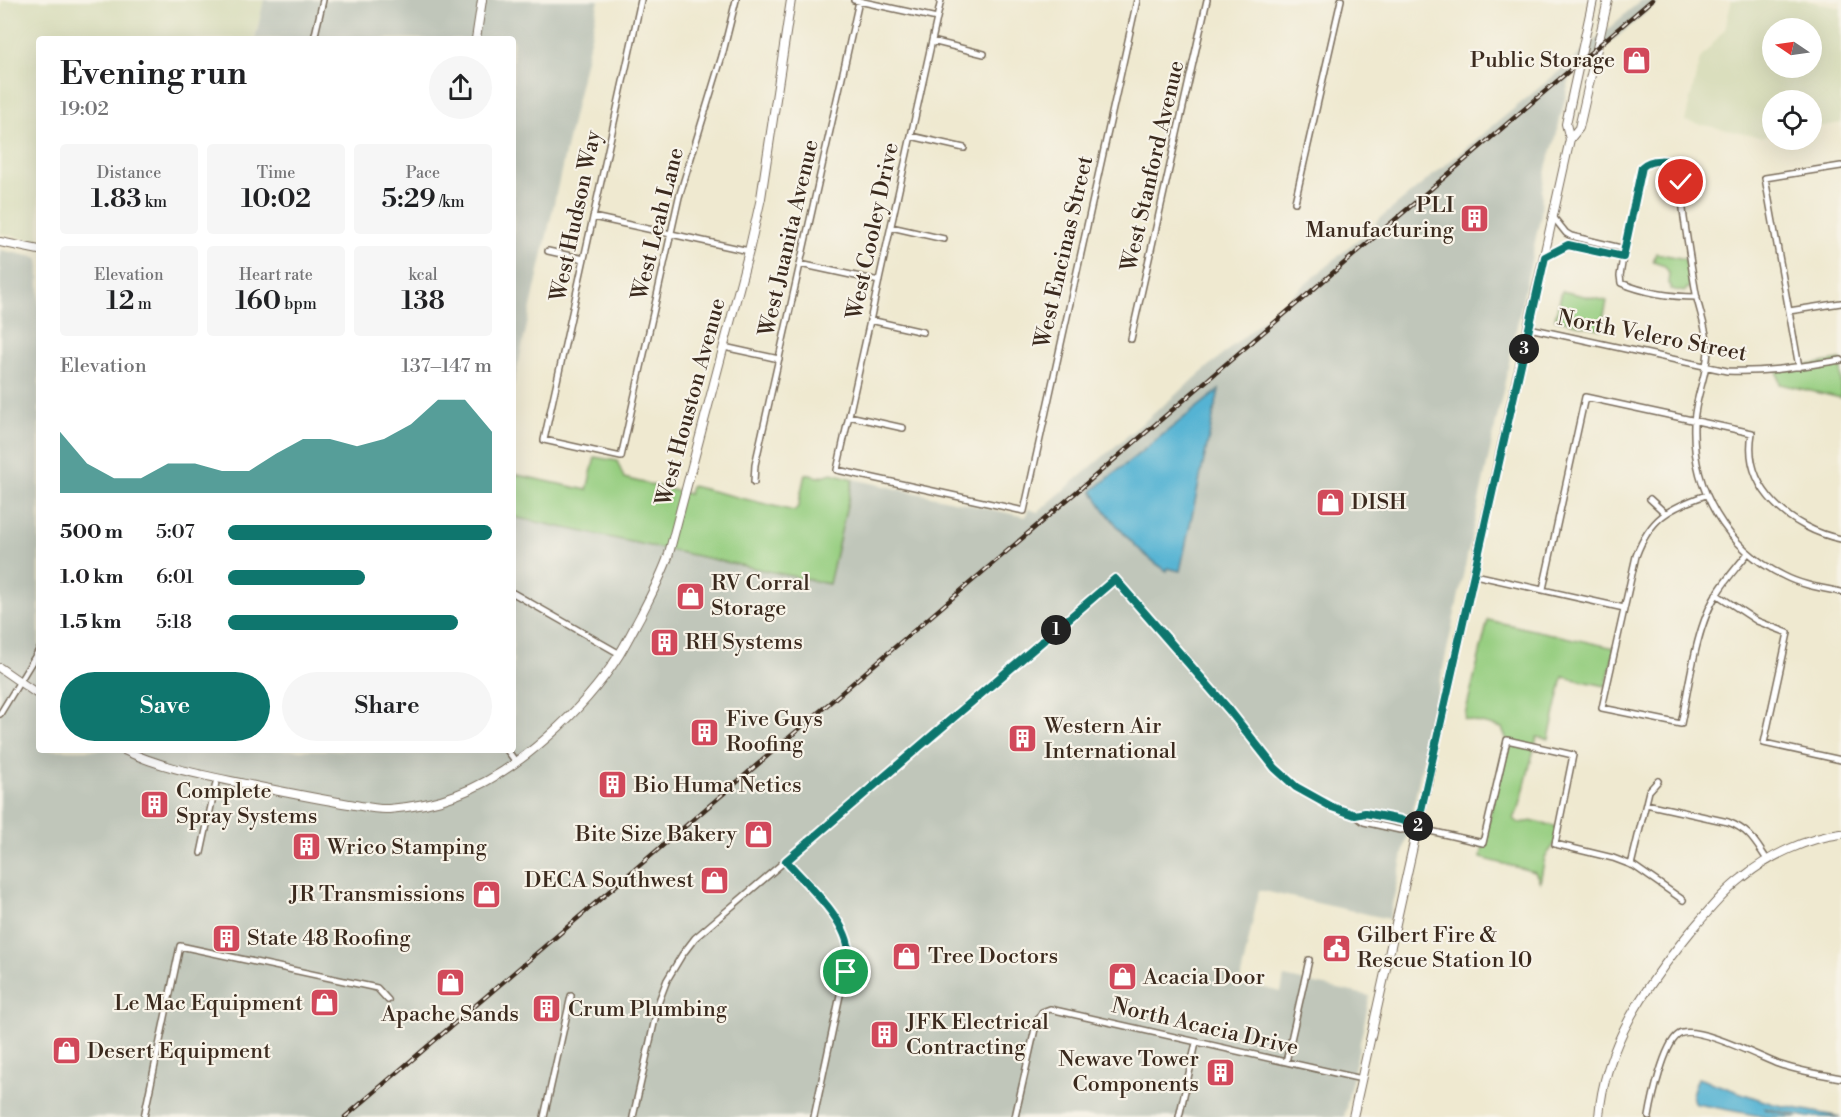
<!DOCTYPE html>
<html lang="en">
<head>
<meta charset="utf-8">
<style>
	:root { --surface:#fff; --page:#f6f6f6; --text:#202124; --muted:#757577; --accent:#0f766e }
	body { margin:0; font-family:"Libre Bodoni",serif; background:var(--page); color:var(--text); height:100vh; display:flex; flex-direction:column; font-size:22px; white-space:nowrap }
	* { box-sizing:border-box; margin:0 }
	p { font-size:20px; color:var(--muted) }
	.icon { flex:none; width:33px; height:33px; fill:none; stroke:currentColor; stroke-width:2; stroke-linecap:round; stroke-linejoin:round }
	.map { position:relative; flex:1; overflow:hidden }
	.sheet { position:absolute; left:36px; top:36px; width:480px; height:717px; display:flex; flex-direction:column; background:var(--surface); border-radius:6px; box-shadow:0 6px 24px #0002 }
	.sheet>* { flex:none }
	.needle { width:39px; rotate:283deg }
	.tools { position:absolute; left:1762px; top:18px; display:grid; gap:12px }
	.tools a { display:grid; place-items:center; width:60px; height:60px; border-radius:50%; background:var(--surface); box-shadow:0 6px 24px #0002; font-size:30px }
	.pin { position:absolute; display:grid; place-items:center; width:51px; height:51px; color:#fff; margin:-26px; border:3px solid #fff; border-radius:50%; box-shadow:0 2px 6px #0007 }
	.km { position:absolute; width:30px; height:30px; margin:-15px; border-radius:50%; background:#222; color:#fff; font-size:16px; line-height:30px; text-align:center }
	.round { display:grid; place-items:center; flex:none; width:63px; height:63px; border-radius:32px; background:var(--page) }
	.overview { display:flex; align-items:center; justify-content:space-between; height:102px; padding:0 24px }
	h1 { font-size:33px; font-weight:600; line-height:45px }
	.figures { display:grid; grid-template-columns:repeat(3,1fr); gap:9px; height:102px; padding:6px 24px }
	.figures div { display:grid; align-content:center; border-radius:6px; background:var(--page); text-align:center }
	.figures b { font-size:26px; font-weight:600 }
	.figures small { font-size:16px; font-weight:400 }
	.figures p { font-size:16px }
	.chart { height:168px; padding:12px 24px }
	.chart p { display:flex; justify-content:space-between }
	.chart svg { width:100%; height:108px; margin-top:6px; fill:var(--accent); opacity:.7 }
	.button { display:flex; gap:12px; margin-top:auto; padding:12px 24px }
	.button a { flex:1; height:69px; border-radius:36px; background:var(--accent); color:#fff; font-size:24px; font-weight:600; line-height:69px; text-align:center }
	.button a+a { background:var(--page); color:var(--text) }
	ul { padding:0 24px; list-style:none; font-size:20px }
	li { display:grid; grid-template-columns:96px 72px 1fr; align-items:center; height:45px }
	li i { height:15px; border-radius:8px; background:var(--accent) }
	.map>svg:first-child { display:block }
</style>
</head>
<body>
<div class="map">
<svg width="1841" height="1117" viewBox="0 0 1841 1117">
	<rect width="100%" height="100%" fill="#f7f3e8"/>
	<filter id="ink" filterUnits="userSpaceOnUse"><feTurbulence type="fractalNoise" baseFrequency=".0167" numOctaves="2"/><feDisplacementMap in="SourceGraphic" scale="12" xChannelSelector="R" yChannelSelector="G"/><feConvolveMatrix kernelMatrix="1 2 1 2 8 2 1 2 1" color-interpolation-filters="sRGB"/></filter>
	<filter id="wash" filterUnits="userSpaceOnUse"><feTurbulence type="fractalNoise" baseFrequency=".008" numOctaves="4" result="noise"/><feDisplacementMap in="SourceGraphic" scale="24" xChannelSelector="R" yChannelSelector="G"/><feGaussianBlur stdDeviation="1.35" result="paint"/><feColorMatrix in="noise" values="0 0 0 0 0 0 0 0 0 0 0 0 0 0 0 0 0 1.4 0 .05"/><feComposite in="paint" operator="in"/></filter>
	<g filter="url(#wash)">
		<rect width="100%" height="100%" fill="#efe9d0"/>
		<path fill="#dadebd" fill-rule="evenodd" d="M 3,0 L 264,0 L 254,39 L 39,39 L 39,242 L 0,233 L 0,11 Z
			M 1732,0 L 1804,0 L 1841,8 L 1841,123 L 1812,128 L 1812,100 L 1773,100 L 1773,135 L 1761,137 L 1685,121 L 1700,59 L 1725,29 ZM 1773,28 L 1812,28 L 1812,68 L 1773,68 Z"/>
		<path fill="#c0c6ba" d="M 264,0 L 599,0 L 513,388 L 513,39 L 255,39 Z
			M 1641,0 L 1661,0 L 1570,77 L 1555,141 L 1547,164 L 1542,190 L 1541,214 L 1389,919 L 1259,890 L 1240,982 L 1281,992 L 1284,977 L 1370,996 L 1344,1117 L 0,1117 L 0,250 L 39,258 L 39,750 L 513,750 L 513,517 L 829,584 L 853,479 L 1026,517 L 1028,509 L 1038,512 L 1376,224 L 1376,222 L 1573,60 Z"/>
		<path fill="#96ce80" stroke="#687c4f" stroke-width="1.5" d="M 1656,253 L 1685,259 L 1690,286 L 1684,292 L 1671,289 L 1671,285 L 1668,284 L 1669,273 L 1665,266 L 1653,262 Z
			M 1562,291 L 1607,301 L 1601,329 L 1555,319 Z
			M 1841,360 L 1841,398 L 1780,384 L 1777,370 Z
			M 595,457 L 617,461 L 624,478 L 689,494 L 691,486 L 794,511 L 798,507 L 805,474 L 819,477 L 832,473 L 853,479 L 829,584 L 513,517 L 513,474 L 587,490 Z
			M 1488,620 L 1615,648 L 1606,686 L 1563,677 L 1549,739 L 1537,737 L 1520,805 L 1514,819 L 1519,823 L 1534,821 L 1558,827 L 1555,844 L 1545,857 L 1540,882 L 1535,872 L 1481,858 L 1483,843 L 1507,740 L 1502,728 L 1464,719 Z"/>
		<path fill="#55b3d3" stroke="#486e78" stroke-width="1.5" d="M 1219,390 L 1180,571 L 1168,568 L 1167,571 C 1138,553 1110,520 1092,491 Z
			M 1698,1078 L 1773,1104 L 1841,1117 L 1808,1117 L 1765,1108 L 1766,1110 L 1798,1117 L 1766,1117 L 1697,1104 L 1694,1103 L 1692,1094 Z"/>
	</g>
	<g filter="url(#ink)">
		<g fill="none" stroke-linecap="round" stroke-linejoin="round">
			<defs>
				<path id="street" d="M 641,0 L 544,440 L 621,457 L 679,197 L 722,56 L 736,0
					M 854,0 L 937,18
					M 941,0 L 837,470 L 1024,511 L 1137,0
					M 314,39 L 323,0
					M 932,41 L 984,54
					M 911,136 L 964,148
					M 1295,202 L 1341,0
					M 593,217 L 749,251
					M 1554,218 L 1566,233 L 1571,236 L 1625,249
					M 891,227 L 944,239
					M 548,251 L 584,259
					M 1545,257 L 1568,245 L 1623,257
					M 800,264 L 879,281
					M 1697,297 C 1671,297 1645,293 1621,283 L 1620,276 L 1623,257 L 1642,167 C 1651,158 1672,158 1679,169 C 1682,172 1681,173 1681,177 C 1681,191 1682,204 1684,218 C 1688,245 1692,272 1697,299 C 1701,315 1707,332 1708,348 C 1708,374 1694,399 1694,425 C 1692,489 1726,548 1784,576 C 1801,585 1822,588 1841,592
					M 1789,311 L 1841,303
					M 870,320 L 923,332
					M 1529,328 L 1727,371 C 1766,373 1803,366 1841,360
					M 1131,339 L 1207,0
					M 724,347 L 779,359
					M 1799,367 L 1765,178 L 1841,166
					M 849,416 L 903,428
					M 754,482 L 755,465 L 859,1
					M 1706,495 C 1669,508 1650,518 1636,556 L 1602,708 L 1681,724 C 1689,686 1696,626 1717,594 C 1726,579 1738,566 1748,553
					M 1650,499 L 1665,513
					M 1475,575 L 1624,608
					M 1543,589 L 1585,397 L 1752,433 C 1742,489 1792,529 1841,539
					M 513,593 L 620,654
					M 1716,594 L 1757,621 L 1788,633 L 1764,743 L 1841,760
					M 0,714 L 39,650
					M 507,750 L 516,762
					M 1646,804 L 1728,822 C 1750,830 1755,842 1768,861
					M 1355,815 L 1366,813 L 1401,820 L 1417,828 L 1483,843 L 1507,740 L 1573,755 L 1555,844 L 1613,858 L 1634,866 L 1683,900
					M 201,853 L 217,778
					M 786,861 L 837,918 L 845,934 L 849,953 L 814,1117
					M 1631,865 L 1649,791 L 1658,781
					M 1286,1062 L 1309,960
					M 144,1117 L 180,946 L 377,988 L 388,1000
					M 544,1117 L 571,996
					M 633,1117 L 659,1001 L 667,980 L 682,955 L 695,938 L 1115,579 L 1230,711 L 1275,768 L 1296,787 L 1332,807 L 1355,815 L 1364,822 L 1400,830 L 1417,828
					M 1015,1117 L 1037,1020 L 1042,1012 L 1050,1009 L 1362,1079
					M 1179,1117 L 1196,1043
					M 1649,1117 C 1652,1099 1664,1045 1678,1035 C 1693,1023 1760,1057 1778,1064 C 1798,1071 1820,1074 1841,1078"/>
				<path id="secondary" d="M 476,39 L 482,0
					M 1570,139 L 1566,124 L 1593,0
					M 0,242 L 39,250
					M 0,668 L 39,695
					M 124,750 C 166,770 214,777 259,787 C 289,793 319,799 349,804 C 362,806 376,810 389,809 C 412,807 435,803 456,795 C 517,773 585,709 619,655 C 627,642 634,628 641,615 C 651,595 661,577 668,557 L 749,251 L 761,198 L 791,0
					M 1353,1117 L 1570,139 L 1579,128 L 1608,0
					M 1599,1117 C 1604,1045 1647,985 1691,931 C 1707,913 1722,893 1742,878 C 1769,856 1806,838 1841,834"/>
			</defs>
			<use href="#street" stroke="#7a6d5c" stroke-width="8"/>
			<use href="#secondary" stroke="#7a6d5c" stroke-width="10"/>
			<use href="#street" stroke="#fff" stroke-width="5"/>
			<use href="#secondary" stroke="#fff" stroke-width="8"/>
			<defs>
				<path id="rail" d="M 345,1117 L 1652,0"/>
			</defs>
			<use href="#rail" stroke="#3b2a1e" stroke-width="4.5"/>
			<use href="#rail" stroke="#f7f3e8" stroke-width="2" stroke-dasharray="7" stroke-linecap="butt"/>
		</g>
	</g>
	<g fill="none" stroke-linecap="round" stroke-linejoin="round" filter="url(#ink)">
		<defs>
			<path id="route" d="M 846,972 C 847,966 849,959 849,953 C 848,920 807,885 786,861 L 1115,579 L 1230,711 L 1275,768 L 1296,787 L 1332,807 L 1355,815 L 1365,813 L 1401,820 L 1417,828 L 1545,257 L 1568,245 L 1623,257 L 1642,167 C 1650,159 1670,158 1679,167 C 1682,171 1681,177 1681,182"/>
		</defs>
		<use href="#route" stroke="#fff" stroke-width="12"/>
		<use href="#route" stroke="#0f766e" stroke-width="8"/>
	</g>
	<defs>
		<symbol id="shop-square" viewBox="-11 -11 22 22"><rect x="-9" y="-9" width="18" height="18" rx="4" fill="#d1495b" stroke="#f7f3e8"/><path d="M-5-2.5h2.3a2.7 3.5 0 0 1 5.4 0H5L5.5 6h-11ZM-1.5-2.5h3a1.5 2.3 0 0 0-3 0Z" fill="#fff"/></symbol>
		<symbol id="building-square" viewBox="-11 -11 22 22"><rect x="-9" y="-9" width="18" height="18" rx="4" fill="#d1495b" stroke="#f7f3e8"/><path d="M-4-6H4V6H1V3H-1V6H-4ZM-2.5-4.3h1.7v1.8h-1.7ZM.8-4.3h1.7v1.8H.8ZM-2.5-1h1.7V.8h-1.7ZM.8-1h1.7V.8H.8Z" fill="#fff"/></symbol>
		<symbol id="civic-square" viewBox="-11 -11 22 22"><rect x="-9" y="-9" width="18" height="18" rx="4" fill="#d1495b" stroke="#f7f3e8"/><path d="M-.6-6.5H3V-4.5H.6V-3L4-1V1h2V6H-6V1h2V-1L-.6-3ZM-1.2 2.5V6h2.4V2.5Z" fill="#fff"/></symbol>
	</defs>
	<g fill-rule="evenodd">
		<use href="#shop-square" x="1620" y="44" width="33" height="33"/>
		<use href="#building-square" x="1458" y="202" width="33" height="33"/>
		<use href="#shop-square" x="1314" y="486" width="33" height="33"/>
		<use href="#shop-square" x="674" y="580" width="33" height="33"/>
		<use href="#building-square" x="648" y="626" width="33" height="33"/>
		<use href="#building-square" x="688" y="716" width="33" height="33"/>
		<use href="#building-square" x="1006" y="722" width="33" height="33"/>
		<use href="#building-square" x="596" y="768" width="33" height="33"/>
		<use href="#building-square" x="138" y="788" width="33" height="33"/>
		<use href="#shop-square" x="742" y="818" width="33" height="33"/>
		<use href="#building-square" x="290" y="830" width="33" height="33"/>
		<use href="#shop-square" x="698" y="864" width="33" height="33"/>
		<use href="#shop-square" x="470" y="878" width="33" height="33"/>
		<use href="#building-square" x="210" y="922" width="33" height="33"/>
		<use href="#civic-square" x="1320" y="932" width="33" height="33"/>
		<use href="#shop-square" x="890" y="940" width="33" height="33"/>
		<use href="#shop-square" x="1106" y="960" width="33" height="33"/>
		<use href="#shop-square" x="434" y="966" width="33" height="33"/>
		<use href="#shop-square" x="308" y="986" width="33" height="33"/>
		<use href="#building-square" x="530" y="992" width="33" height="33"/>
		<use href="#building-square" x="868" y="1018" width="33" height="33"/>
		<use href="#shop-square" x="50" y="1034" width="33" height="33"/>
		<use href="#building-square" x="1204" y="1056" width="33" height="33"/>
	</g>
	<g text-anchor="middle" dominant-baseline="central" stroke-width="4.5" stroke-linejoin="round" paint-order="stroke">
		<g font-size="22" fill="#3b2a1e" stroke="#f7f3e8" text-anchor="start">
			<text x="1615" y="60" text-anchor="end">Public Storage</text>
			<text x="1454" y="205" text-anchor="end">PLI<tspan x="1454" dy="25">Manufacturing</tspan></text>
			<text x="1351" y="502">DISH</text>
			<text x="711" y="583">RV Corral<tspan x="711" dy="25">Storage</tspan></text>
			<text x="685" y="642">RH Systems</text>
			<text x="726" y="719">Five Guys<tspan x="726" dy="25">Roofing</tspan></text>
			<text x="1044" y="726">Western Air<tspan x="1044" dy="25">International</tspan></text>
			<text x="634" y="785">Bio Huma Netics</text>
			<text x="176" y="791">Complete<tspan x="176" dy="25">Spray Systems</tspan></text>
			<text x="737" y="834" text-anchor="end">Bite Size Bakery</text>
			<text x="327" y="847">Wrico Stamping</text>
			<text x="694" y="880" text-anchor="end">DECA Southwest</text>
			<text x="465" y="894" text-anchor="end">JR Transmissions</text>
			<text x="1357" y="935">Gilbert Fire &amp;<tspan x="1357" dy="25">Rescue Station 10</tspan></text>
			<text x="247" y="938">State 48 Roofing</text>
			<text x="928" y="956">Tree Doctors</text>
			<text x="1143" y="977">Acacia Door</text>
			<text x="303" y="1003" text-anchor="end">Le Mac Equipment</text>
			<text x="568" y="1009">Crum Plumbing</text>
			<text x="450" y="1014" text-anchor="middle">Apache Sands</text>
			<text x="906" y="1022">JFK Electrical<tspan x="906" dy="25">Contracting</tspan></text>
			<text x="87" y="1051">Desert Equipment</text>
			<text x="1199" y="1059" text-anchor="end">Newave Tower<tspan x="1199" dy="25">Components</tspan></text>
		</g>
		<g font-size="22" fill="#3b2a1e" stroke="#f7f3e8">
			<text transform="translate(1153 166) rotate(-77)">West Stanford Avenue</text>
			<text transform="translate(576 216) rotate(-78)">West Hudson Way</text>
			<text transform="translate(658 224) rotate(-76)">West Leah Lane</text>
			<text transform="translate(873 231) rotate(-78)">West Cooley Drive</text>
			<text transform="translate(789 238) rotate(-77)">West Juanita Avenue</text>
			<text transform="translate(1064 252) rotate(-77)">West Encinas Street</text>
			<text transform="translate(1652 336) rotate(11)">North Velero Street</text>
			<text transform="translate(691 402) rotate(-75)">West Houston Avenue</text>
			<text transform="translate(1205 1027) rotate(13)">North Acacia Drive</text>
		</g>
	</g>
</svg>
<div class="tools">
<a><svg class="needle" viewBox="-14 -14 28 28"><path d="M0-13l5 13h-10z" fill="#e53935"/><path d="M0 13l5-13h-10z" fill="#757577"/></svg></a>
<a><svg class="icon" aria-label="locate" viewBox="0 0 24 24"><circle cx="12" cy="12" r="6"/><path d="M12 2v4M12 18v4M2 12h4M18 12h4"/></svg></a>
</div>
<div class="pin" style="left:846px;top:972px;background:#1e9e55"><svg class="icon" aria-label="arrive" viewBox="0 0 24 24"><path d="M6 21V4h12l-3 4 3 4H6"/></svg></div>
<div class="pin" style="left:1681px;top:182px;background:#d93025"><svg class="icon" aria-label="check" viewBox="0 0 24 24"><path d="M5 12l5 5 9-10"/></svg></div>
<b class="km" style="left:1056px;top:630px">1</b>
<b class="km" style="left:1418px;top:826px">2</b>
<b class="km" style="left:1524px;top:349px">3</b>
<section class="sheet">
<div class="overview"><div><h1>Evening run</h1><p>19:02</p></div><a class="round"><svg class="icon" aria-label="share" viewBox="0 0 24 24"><path d="M12 15V3M7 8l5-5 5 5M5 13v7h14v-7"/></svg></a></div>
<div class="figures">
<div><p>Distance</p><b>1.83<small> km</small></b></div>
<div><p>Time</p><b>10:02</b></div>
<div><p>Pace</p><b>5:29<small> /km</small></b></div>
</div>
<div class="figures">
<div><p>Elevation</p><b>12<small> m</small></b></div>
<div><p>Heart rate</p><b>160<small> bpm</small></b></div>
<div><p>kcal</p><b>138</b></div>
</div>
<div class="chart"><p><span>Elevation</span>137–147 m</p>
<svg viewBox="0 0 160 44" preserveAspectRatio="none"><path d="M0 44V19L10 32L20 38L30 38L40 32L50 32L60 35L70 35L80 28L90 22L100 22L110 25L120 22L130 16L140 6L150 6L160 19V44z"/></svg>
</div>
<ul>
<li><b>500 m</b>5:07<i style="width:100%"></i></li>
<li><b>1.0 km</b>6:01<i style="width:52%"></i></li>
<li><b>1.5 km</b>5:18<i style="width:87%"></i></li>
</ul>
<div class="button"><a>Save</a><a>Share</a></div>
</section>
</div>
</body>
</html>
